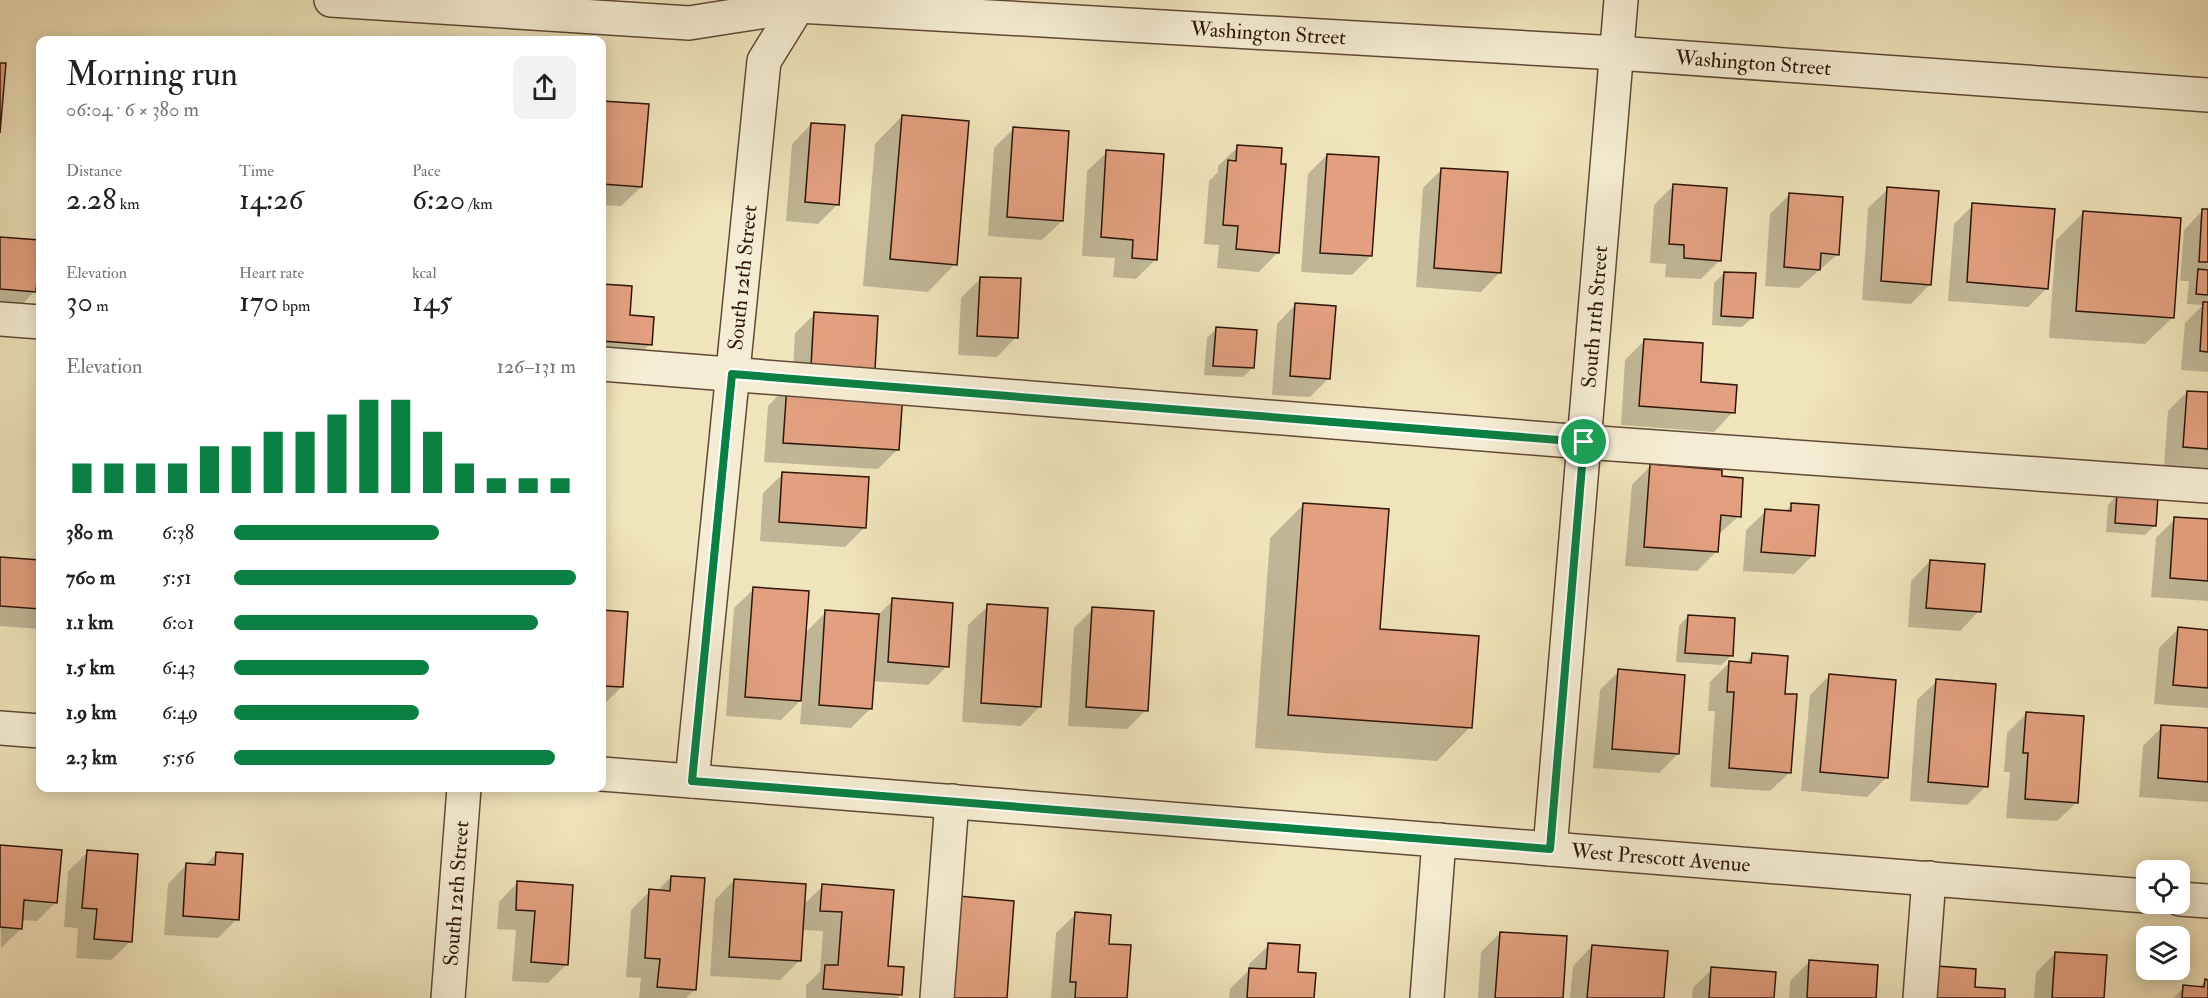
<!DOCTYPE html>
<html lang="en">
<head>
<meta charset="utf-8">
<style>
	:root { --surface:#fff; --page:#f2f2f2; --text:#202124; --muted:#757577; --accent:#0b8043 }
	body { margin:0; font-family:"IM FELL Double Pica",serif; background:var(--page); color:var(--text); height:100vh; display:flex; flex-direction:column; font-size:22px; white-space:nowrap }
	* { box-sizing:border-box; margin:0 }
	p { font-size:20px; color:var(--muted) }
	.icon { flex:none; width:33px; height:33px; fill:none; stroke:currentColor; stroke-width:2; stroke-linecap:round; stroke-linejoin:round }
	.map { position:relative; flex:1; overflow:hidden }
	.panel { position:absolute; left:36px; top:36px; width:570px; height:756px; display:flex; flex-direction:column; background:var(--surface); border-radius:12px; box-shadow:0 3px 15px #0003 }
	.panel>* { flex:none }
	.fabs { position:absolute; left:2136px; top:860px; display:grid; gap:12px }
	.fabs a { display:grid; place-items:center; width:54px; height:54px; border-radius:12px; background:var(--surface); box-shadow:0 3px 15px #0003; font-size:30px }
	.pin { position:absolute; display:grid; place-items:center; width:51px; height:51px; color:#fff; margin:-26px; border:3px solid #fff; border-radius:50%; box-shadow:0 2px 6px #0007 }
	.round { display:grid; place-items:center; flex:none; width:63px; height:63px; border-radius:12px; background:var(--page) }
	.headline { display:flex; align-items:center; justify-content:space-between; height:102px; padding:0 30px }
	h1 { font-size:33px; font-weight:600; line-height:45px }
	.metrics { display:grid; grid-template-columns:repeat(3,1fr); gap:9px; height:102px; padding:6px 30px }
	.metrics div { display:grid; align-content:center }
	.metrics b { font-size:30px; font-weight:600 }
	.metrics small { font-size:16px; font-weight:400 }
	.metrics p { font-size:16px }
	.chart { height:168px; padding:12px 30px }
	.chart p { display:flex; justify-content:space-between }
	.chart svg { width:100%; height:108px; margin-top:6px; stroke:var(--accent); stroke-width:6 }
	ul { padding:0 30px; list-style:none; font-size:20px }
	li { display:grid; grid-template-columns:96px 72px 1fr; align-items:center; height:45px }
	li i { height:15px; border-radius:8px; background:var(--accent) }
	.map>svg:first-child { display:block }
</style>
</head>
<body>
<div class="map">
<svg width="2208" height="998" viewBox="0 0 2208 998">
	<rect width="100%" height="100%" fill="#f0e4bb"/>
	<filter id="stains"><feTurbulence type="fractalNoise" baseFrequency=".00333" numOctaves="4"/><feColorMatrix values="0 0 0 0 .2 0 0 0 0 .09 0 0 0 0 .02 0 0 0 .5 -.17"/></filter>
	<radialGradient id="worn" r=".72"><stop offset=".6" stop-color="#630" stop-opacity="0"/><stop offset="1" stop-color="#630" stop-opacity=".3"/></radialGradient>
	<path fill="#0003" d="M 602,102 L 647,105 L 641,187 L 621,206 L 602,205 Z
		M 40,113 L 40,161 L 38,161 Z
		M 902,116 L 955,264 L 928,292 L 863,286 L 875,144 Z
		M 811,124 L 838,204 L 818,224 L 786,221 L 792,144 Z
		M 1013,129 L 1062,221 L 1042,240 L 988,236 L 994,148 Z
		M 1238,147 L 1278,252 L 1259,272 L 1217,268 L 1219,245 L 1204,244 L 1209,181 L 1218,172 L 1218,166 Z
		M 1107,152 L 1156,259 L 1136,279 L 1113,277 L 1115,258 L 1082,256 L 1087,171 Z
		M 1327,155 L 1371,256 L 1352,275 L 1301,272 L 1308,174 Z
		M 1442,169 L 1500,272 L 1481,292 L 1416,287 L 1423,188 Z
		M 1673,186 L 1720,260 L 1701,279 L 1665,277 L 1666,264 L 1650,263 L 1654,205 Z
		M 1888,189 L 1930,284 L 1911,304 L 1862,300 L 1868,208 Z
		M 1789,195 L 1838,254 L 1799,288 L 1765,286 L 1770,214 Z
		M 1973,205 L 2047,288 L 2028,307 L 1948,301 L 1954,224 Z
		M 2203,210 L 2208,211 L 2208,372 L 2181,370 L 2185,323 L 2203,305 L 2187,304 L 2189,281 L 2180,281 L 2184,230 Z
		M 2084,212 L 2173,317 L 2145,344 L 2049,338 L 2056,240 Z
		M 0,238 L 35,291 L 16,311 L 0,309 Z
		M 1724,273 L 1752,318 L 1742,327 L 1712,325 L 1714,283 Z
		M 981,278 L 1016,337 L 997,357 L 958,355 L 961,298 Z
		M 602,286 L 631,288 L 628,317 L 650,344 L 631,363 L 602,361 Z
		M 1296,304 L 1329,378 L 1310,397 L 1272,395 L 1277,324 Z
		M 815,314 L 874,369 L 897,450 L 878,469 L 764,462 L 768,406 L 787,386 L 792,387 L 795,333 Z
		M 1216,329 L 1253,367 L 1243,377 L 1204,375 L 1207,338 Z
		M 1644,341 L 1733,412 L 1714,432 L 1621,425 L 1625,360 Z
		M 2187,392 L 2208,394 L 2208,470 L 2164,466 L 2168,411 Z
		M 1651,465 L 1720,477 L 1739,516 L 1718,535 L 1717,551 L 1697,571 L 1625,566 L 1632,485 Z
		M 783,474 L 864,528 L 845,547 L 760,541 L 763,493 Z
		M 2117,495 L 2155,525 L 2145,535 L 2106,532 L 2108,505 Z
		M 1304,504 L 1379,631 L 1470,727 L 1437,761 L 1255,748 L 1270,538 Z
		M 1792,505 L 1813,555 L 1794,574 L 1743,571 L 1746,530 L 1766,511 L 1784,512 Z
		M 2175,519 L 2208,521 L 2208,601 L 2151,597 L 2156,538 Z
		M 0,558 L 40,561 L 40,629 L 0,626 Z
		M 1930,561 L 1979,611 L 1960,631 L 1908,627 L 1911,581 Z
		M 754,589 L 805,633 L 826,612 L 878,615 L 893,600 L 947,666 L 928,685 L 872,681 L 870,709 L 851,728 L 800,724 L 802,699 L 781,720 L 726,716 L 734,608 Z
		M 988,606 L 1040,706 L 1021,726 L 962,722 L 968,625 Z
		M 1093,609 L 1146,710 L 1127,729 L 1068,726 L 1074,628 Z
		M 602,612 L 626,613 L 622,687 L 602,706 Z
		M 1688,616 L 1731,656 L 1721,665 L 1676,662 L 1679,626 Z
		M 2178,629 L 2208,631 L 2208,708 L 2154,704 L 2159,648 Z
		M 1753,655 L 1783,695 L 1790,772 L 1770,791 L 1710,787 L 1715,711 L 1708,711 L 1710,682 L 1729,663 L 1744,664 Z
		M 1619,671 L 1678,754 L 1659,773 L 1593,768 L 1600,690 Z
		M 1829,676 L 1887,777 L 1867,797 L 1801,791 L 1810,695 Z
		M 1937,681 L 1986,786 L 1967,805 L 1910,801 L 1917,700 Z
		M 2026,714 L 2077,802 L 2057,821 L 2006,818 L 2010,772 L 2004,772 L 2007,733 Z
		M 2162,727 L 2208,730 L 2208,802 L 2139,797 L 2143,746 Z
		M 0,847 L 56,902 L 37,921 L 21,920 L 21,929 L 1,948 Z
		M 88,852 L 131,941 L 111,960 L 76,958 L 78,928 L 64,927 L 68,871 Z
		M 216,854 L 237,919 L 218,938 L 164,935 L 168,884 L 187,864 L 204,866 Z
		M 671,877 L 695,989 L 686,998 L 639,998 L 641,978 L 626,977 L 631,910 L 650,891 L 657,891 Z
		M 734,880 L 803,905 L 823,886 L 887,967 L 900,995 L 897,998 L 806,998 L 806,985 L 820,972 L 823,931 L 801,930 L 799,961 L 780,980 L 710,976 L 715,900 Z
		M 518,882 L 567,964 L 548,983 L 512,981 L 516,930 L 497,929 L 499,902 Z
		M 1076,914 L 1108,945 L 1125,998 L 1051,998 L 1056,933 Z
		M 1500,933 L 1561,998 L 1478,998 L 1481,952 Z
		M 1269,945 L 1296,974 L 1313,998 L 1229,998 L 1230,989 L 1249,970 L 1249,964 Z
		M 1592,946 L 1663,998 L 1570,998 L 1573,966 Z
		M 2055,953 L 2103,998 L 2034,998 L 2036,973 Z
		M 1810,961 L 1874,998 L 1789,998 L 1790,981 Z
		M 1712,969 L 1772,998 L 1692,998 L 1693,988 Z
		M 2205,981 L 2208,981 L 2208,998 L 2173,998 L 2184,987 L 2198,988 Z"/>
	<path fill="#e3a080" stroke="#30150a" stroke-width="1.5" d="M 0,63 L 6,63 L 0,133 Z
		M 602,101 L 649,104 L 642,187 L 602,184 Z
		M 902,115 L 969,121 L 957,265 L 890,259 Z
		M 811,123 L 845,125 L 839,205 L 805,202 Z
		M 1013,127 L 1069,131 L 1063,221 L 1007,217 Z
		M 1237,145 L 1282,148 L 1281,164 L 1286,164 L 1279,253 L 1236,249 L 1238,226 L 1223,225 L 1228,160 L 1236,161 Z
		M 1106,150 L 1164,154 L 1157,260 L 1132,258 L 1133,240 L 1101,237 Z
		M 1327,154 L 1379,157 L 1372,256 L 1320,253 Z
		M 1441,168 L 1508,172 L 1501,273 L 1434,268 Z
		M 1673,184 L 1727,188 L 1721,261 L 1684,258 L 1684,245 L 1669,244 Z
		M 1887,187 L 1939,191 L 1931,285 L 1881,281 Z
		M 1789,193 L 1843,197 L 1839,255 L 1821,253 L 1820,270 L 1784,267 Z
		M 1972,203 L 2055,209 L 2048,289 L 1967,282 Z
		M 2202,209 L 2208,209 L 2208,262 L 2199,262 Z
		M 2083,211 L 2181,218 L 2174,318 L 2076,311 Z
		M 0,237 L 40,240 L 36,292 L 0,289 Z
		M 2198,269 L 2208,270 L 2208,295 L 2196,294 Z
		M 1724,272 L 1756,273 L 1753,318 L 1721,316 Z
		M 980,277 L 1021,278 L 1018,338 L 977,336 Z
		M 602,284 L 632,286 L 630,315 L 654,317 L 652,345 L 602,341 Z
		M 2203,302 L 2208,302 L 2208,352 L 2200,351 Z
		M 1295,303 L 1336,306 L 1330,379 L 1290,376 Z
		M 814,312 L 878,316 L 875,370 L 811,366 Z
		M 1216,327 L 1257,330 L 1254,368 L 1213,366 Z
		M 1644,339 L 1703,343 L 1701,382 L 1737,385 L 1735,413 L 1639,406 Z
		M 787,385 L 903,393 L 899,450 L 783,443 Z
		M 2187,391 L 2208,392 L 2208,449 L 2183,447 Z
		M 1650,464 L 1722,470 L 1722,476 L 1743,478 L 1741,517 L 1721,515 L 1718,552 L 1644,547 Z
		M 782,472 L 869,477 L 866,528 L 779,522 Z
		M 2117,494 L 2158,496 L 2156,526 L 2115,523 Z
		M 1303,503 L 1389,509 L 1380,629 L 1479,636 L 1472,728 L 1288,715 Z
		M 1791,503 L 1819,505 L 1815,556 L 1761,552 L 1765,509 L 1791,511 Z
		M 2174,517 L 2208,519 L 2208,581 L 2170,578 Z
		M 0,557 L 40,560 L 40,609 L 0,606 Z
		M 1930,560 L 1985,564 L 1981,612 L 1926,608 Z
		M 753,587 L 809,591 L 801,701 L 745,697 Z
		M 892,598 L 953,603 L 949,667 L 888,662 Z
		M 987,604 L 1048,608 L 1041,707 L 981,703 Z
		M 1092,607 L 1154,611 L 1148,711 L 1086,707 Z
		M 602,610 L 628,612 L 623,687 L 602,686 Z
		M 825,610 L 879,614 L 872,709 L 819,705 Z
		M 1688,615 L 1735,618 L 1733,656 L 1685,653 Z
		M 2178,627 L 2208,630 L 2208,688 L 2173,685 Z
		M 1752,653 L 1788,656 L 1785,694 L 1797,694 L 1791,773 L 1729,768 L 1734,692 L 1727,692 L 1729,661 L 1751,663 Z
		M 1618,669 L 1685,675 L 1679,754 L 1612,749 Z
		M 1829,674 L 1896,680 L 1888,778 L 1820,772 Z
		M 1936,679 L 1996,684 L 1988,787 L 1928,782 Z
		M 2026,712 L 2084,716 L 2078,803 L 2025,799 L 2028,753 L 2023,753 Z
		M 2161,725 L 2208,728 L 2208,782 L 2158,778 Z
		M 0,845 L 62,850 L 57,903 L 24,900 L 22,929 L 0,927 Z
		M 87,850 L 138,854 L 132,942 L 94,939 L 97,909 L 82,908 Z
		M 216,852 L 243,854 L 239,920 L 183,916 L 186,863 L 215,865 Z
		M 671,876 L 705,878 L 696,990 L 657,987 L 660,959 L 645,958 L 649,889 L 670,891 Z
		M 734,879 L 806,884 L 801,961 L 729,957 Z
		M 517,881 L 573,885 L 568,965 L 531,962 L 535,911 L 516,910 Z
		M 822,884 L 894,890 L 888,966 L 904,967 L 902,995 L 823,989 L 825,965 L 838,965 L 842,912 L 820,911 Z
		M 958,896 L 1014,901 L 1007,998 L 951,998 Z
		M 1075,912 L 1111,915 L 1109,944 L 1131,945 L 1127,998 L 1075,998 L 1076,982 L 1070,982 Z
		M 1500,932 L 1567,936 L 1563,998 L 1495,998 Z
		M 1268,943 L 1300,945 L 1298,972 L 1316,973 L 1314,998 L 1247,998 L 1249,968 L 1266,969 Z
		M 1592,945 L 1668,951 L 1664,998 L 1587,998 Z
		M 2055,952 L 2107,955 L 2104,998 L 2052,998 Z
		M 1809,960 L 1878,965 L 1876,998 L 1807,998 Z
		M 1937,966 L 1976,969 L 1975,987 L 2005,989 L 2005,998 L 1934,998 Z
		M 1711,967 L 1776,972 L 1774,998 L 1709,998 Z
		M 2205,979 L 2208,980 L 2208,998 L 2182,998 L 2183,985 L 2204,987 Z"/>
	<g fill="none" stroke-linecap="round" stroke-linejoin="round">
		<defs>
			<g id="minor">
				<path id="s1" d="M 331,0 L 689,23 L 798,6 L 1617,53 L 2208,95"/>
				<path d="M 0,319 L 40,322"/>
				<path d="M 602,364 L 1584,442 L 2208,486"/>
				<path d="M 0,728 L 40,731"/>
				<path id="s2" d="M 602,774 L 2146,896"/>
				<path id="s3" d="M 692,781 L 764,61 L 798,6 L 799,0"/>
				<path id="s4" d="M 1550,849 L 1621,0"/>
				<path d="M 2180,899 L 2208,901"/>
				<path id="s5" d="M 448,998 L 464,788"/>
				<path d="M 937,998 L 952,801"/>
				<path d="M 1427,998 L 1439,840"/>
				<path d="M 1920,998 L 1929,878"/>
			</g>
		</defs>
		<use href="#minor" stroke="#604936" stroke-width="36"/>
		<use href="#minor" stroke="#f5edd3" stroke-width="33"/>
	</g>
	<g fill="none" stroke-linecap="round" stroke-linejoin="round">
		<defs>
			<path id="route" d="M 732,374 L 1584,442 L 1550,849 L 692,781 Z"/>
		</defs>
		<use href="#route" stroke="#fff" stroke-width="12"/>
		<use href="#route" stroke="#0b8043" stroke-width="8"/>
	</g>
	<g text-anchor="middle" dominant-baseline="central" stroke-width="6" stroke-linejoin="round" paint-order="stroke">
		<g font-size="21" fill="#30150a" stroke="#f5edd3">
			<text stroke="none"><textPath href="#s1" startOffset="940">Washington Street</textPath></text>
			<text stroke="none"><textPath href="#s1" startOffset="1426">Washington Street</textPath></text>
			<text stroke="none"><textPath href="#s3" startOffset="506">South 12th Street</textPath></text>
			<text stroke="none"><textPath href="#s4" startOffset="534">South 11th Street</textPath></text>
			<text stroke="none"><textPath href="#s2" startOffset="1062">West Prescott Avenue</textPath></text>
			<text stroke="none"><textPath href="#s5" startOffset="105">South 12th Street</textPath></text>
		</g>
	</g>
	<rect width="100%" height="100%" filter="url(#stains)"/>
	<rect width="100%" height="100%" fill="url(#worn)"/>
</svg>
<div class="fabs">
<a><svg class="icon" aria-label="locate" viewBox="0 0 24 24"><circle cx="12" cy="12" r="6"/><path d="M12 2v4M12 18v4M2 12h4M18 12h4"/></svg></a>
<a><svg class="icon" aria-label="layers" viewBox="0 0 24 24"><path d="M12 4l9 5-9 5-9-5zM3 14l9 5 9-5"/></svg></a>
</div>
<div class="pin" style="left:1584px;top:442px;background:#1e9e55"><svg class="icon" aria-label="arrive" viewBox="0 0 24 24"><path d="M6 21V4h12l-3 4 3 4H6"/></svg></div>
<section class="panel">
<div class="headline"><div><h1>Morning run</h1><p>06:04 · 6 × 380 m</p></div><a class="round"><svg class="icon" aria-label="share" viewBox="0 0 24 24"><path d="M12 15V3M7 8l5-5 5 5M5 13v7h14v-7"/></svg></a></div>
<div class="metrics">
<div><p>Distance</p><b>2.28<small> km</small></b></div>
<div><p>Time</p><b>14:26</b></div>
<div><p>Pace</p><b>6:20<small> /km</small></b></div>
</div>
<div class="metrics">
<div><p>Elevation</p><b>30<small> m</small></b></div>
<div><p>Heart rate</p><b>170<small> bpm</small></b></div>
<div><p>kcal</p><b>145</b></div>
</div>
<div class="chart"><p><span>Elevation</span>126–131 m</p>
<svg viewBox="0 0 160 44" preserveAspectRatio="none"><path d="M5 44V32M15 44V32M25 44V32M35 44V32M45 44V25M55 44V25M65 44V19M75 44V19M85 44V12M95 44V6M105 44V6M115 44V19M125 44V32M135 44V38M145 44V38M155 44V38"/></svg>
</div>
<ul>
<li><b>380 m</b>6:38<i style="width:60%"></i></li>
<li><b>760 m</b>5:51<i style="width:100%"></i></li>
<li><b>1.1 km</b>6:01<i style="width:89%"></i></li>
<li><b>1.5 km</b>6:43<i style="width:57%"></i></li>
<li><b>1.9 km</b>6:49<i style="width:54%"></i></li>
<li><b>2.3 km</b>5:56<i style="width:94%"></i></li>
</ul>
</section>
</div>
</body>
</html>
